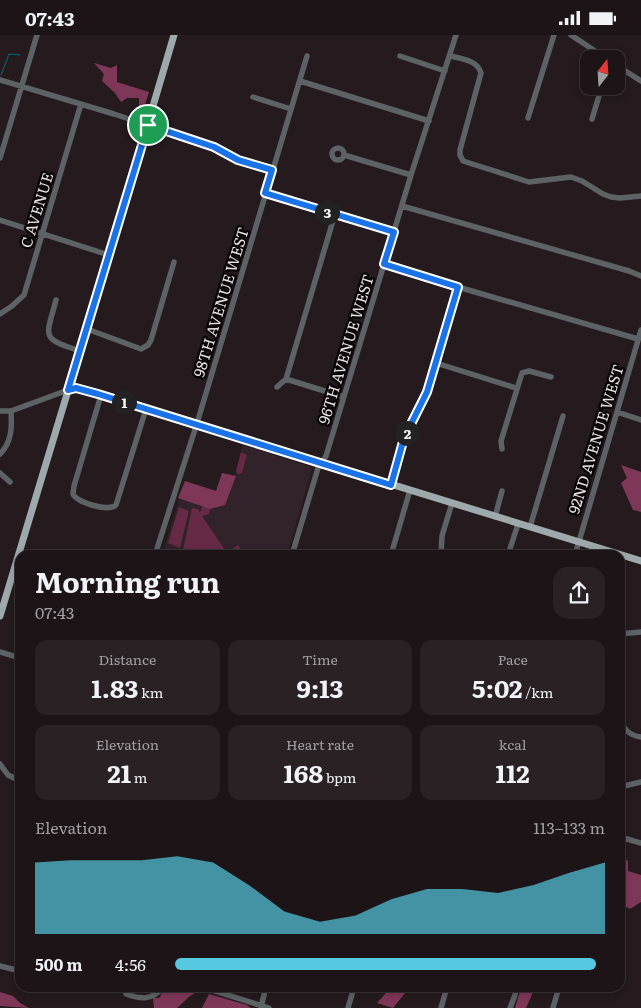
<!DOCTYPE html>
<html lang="en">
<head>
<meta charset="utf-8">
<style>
	:root { --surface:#1c1417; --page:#292124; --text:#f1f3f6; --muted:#a09ea1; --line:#3a3336; --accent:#56c9e0 }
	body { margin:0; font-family:Literata,serif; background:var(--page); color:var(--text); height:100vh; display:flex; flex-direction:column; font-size:19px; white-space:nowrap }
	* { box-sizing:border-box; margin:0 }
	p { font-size:16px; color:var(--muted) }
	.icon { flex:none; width:28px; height:28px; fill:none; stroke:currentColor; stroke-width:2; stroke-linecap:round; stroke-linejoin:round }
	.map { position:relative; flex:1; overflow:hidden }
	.side { position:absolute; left:15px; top:515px; width:610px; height:442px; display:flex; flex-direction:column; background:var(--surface); border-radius:15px; box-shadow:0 2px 8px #0003,0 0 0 1px var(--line) }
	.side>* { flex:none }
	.needle { width:32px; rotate:17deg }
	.controls { position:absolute; left:580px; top:15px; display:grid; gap:10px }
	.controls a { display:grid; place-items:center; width:45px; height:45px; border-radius:10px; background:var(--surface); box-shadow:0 2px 8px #0003,0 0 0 1px var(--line); font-size:25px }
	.pin { position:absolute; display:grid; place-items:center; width:42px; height:42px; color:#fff; margin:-21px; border:2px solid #fff; border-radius:50%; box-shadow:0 1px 5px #0007 }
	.km { position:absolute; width:25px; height:25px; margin:-12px; border-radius:50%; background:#222; color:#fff; font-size:14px; line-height:25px; text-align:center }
	.round { display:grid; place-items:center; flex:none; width:52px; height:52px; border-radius:15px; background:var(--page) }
	.headline { display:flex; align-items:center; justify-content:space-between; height:85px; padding:0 20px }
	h1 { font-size:28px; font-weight:700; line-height:38px }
	.metrics { display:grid; grid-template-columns:repeat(3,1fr); gap:8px; height:85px; padding:5px 20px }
	.metrics div { display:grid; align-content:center; border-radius:12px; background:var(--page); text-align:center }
	.metrics b { font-size:25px; font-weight:700 }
	.metrics small { font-size:14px; font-weight:400 }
	.metrics p { font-size:14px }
	.chart { height:140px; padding:10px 20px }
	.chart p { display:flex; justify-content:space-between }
	.chart svg { width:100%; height:90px; margin-top:5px; fill:var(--accent); opacity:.7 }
	ul { padding:0 20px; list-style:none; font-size:16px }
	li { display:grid; grid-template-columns:80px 60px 1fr; align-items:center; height:38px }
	li i { height:12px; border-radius:6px; background:var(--accent) }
	.status { display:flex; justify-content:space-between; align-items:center; height:35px; padding:0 25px; background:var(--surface); direction:ltr }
	.status svg { height:14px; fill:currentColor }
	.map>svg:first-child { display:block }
</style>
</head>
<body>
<div class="status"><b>07:43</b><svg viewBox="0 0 49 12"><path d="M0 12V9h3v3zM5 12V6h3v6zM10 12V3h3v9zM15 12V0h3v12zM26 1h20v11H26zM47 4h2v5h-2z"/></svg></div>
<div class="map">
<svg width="641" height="973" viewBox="0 0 641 973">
	<rect width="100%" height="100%" fill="#251b1f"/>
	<path fill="#322229" d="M 243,410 L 309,431 L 312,434 L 287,520 L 162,520 L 185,446 L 229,460 Z"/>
	<path fill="#672a46" d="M 241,417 L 247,420 L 242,438 L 238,439 L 236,436 Z
		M 179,472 L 189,476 L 180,513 L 168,508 Z
		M 202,472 L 210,472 L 209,479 L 202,481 L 227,518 L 238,510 L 244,520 L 182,520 L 192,473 L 198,474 L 200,478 Z"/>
	<path fill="#7f3758" d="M 94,28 L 111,33 L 117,30 L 117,47 L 149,57 L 143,76 L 139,73 L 139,63 L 127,63 L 121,67 L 115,58 L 102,46 L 104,39 Z
		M 621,430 L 641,437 L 641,477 L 633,475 L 621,448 L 627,443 Z
		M 222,438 L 236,441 L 225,470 L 210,474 L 178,463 L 185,446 L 216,456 Z
		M 620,820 L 628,826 L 628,836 L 641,840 L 641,867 L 630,874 L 620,869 Z
		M 165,953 C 175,953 190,950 197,957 L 190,961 L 177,973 L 154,973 L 153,963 L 159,963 Z
		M 388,953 L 409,953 L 393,973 L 377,968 L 386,958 Z
		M 521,953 L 535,953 L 526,973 L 515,973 Z
		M 0,957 L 13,961 L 20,968 L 29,973 L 0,971 Z
		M 209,959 L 247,970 L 251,973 L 202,973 Z"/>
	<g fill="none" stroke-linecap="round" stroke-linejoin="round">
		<path stroke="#006b7c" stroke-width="1" d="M 1,40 L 9,19 L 20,20"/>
		<path stroke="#5d6364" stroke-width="5.5" d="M 571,0 L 607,24
			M 400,21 L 445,36
			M 450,21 C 462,24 477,25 481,38 L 460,115 L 460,120 L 463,126 L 529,147 L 571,142 L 582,146 L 603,159 L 611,162 L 620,163 L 641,161
			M 616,30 L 641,46
			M 0,45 L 114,79 L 214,112 L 239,125 L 272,135
			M 300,46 L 429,86
			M 253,62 L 291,74
			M 528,83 L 554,0
			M 592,84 L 602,51
			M332 119a6 6 0 1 1 12 0a6 6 0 1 1-12 0Z
			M 344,120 L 411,140
			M 0,123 L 37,0
			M 265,158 L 394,197
			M 402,171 L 629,236 L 641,241
			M 0,185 L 109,220
			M 384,229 L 458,252 L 638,304
			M 56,265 C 46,303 40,303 80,316
			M 0,279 L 12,271 L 24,260 L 81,69
			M 87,294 L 141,314 L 148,310 L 151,305 L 174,227
			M 436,328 L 516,353
			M 286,344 L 344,362
			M 277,352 L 286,344 L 335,179
			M 101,360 L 74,451 L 73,459 C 77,468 109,477 116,470 L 146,374
			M 0,376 L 11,376 L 68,355
			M 617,377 L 641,385
			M 502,414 L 501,406 L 522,338 L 529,336 L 551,342
			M 0,419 C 12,407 12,392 11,376
			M 0,438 L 10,447
			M 391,450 L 404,403 L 427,357 L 458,252
			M 495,482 L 502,456
			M 530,492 L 563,381
			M 155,520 L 198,385 L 307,21
			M 292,520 L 318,433 L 326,421 L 411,140 L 456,0
			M 391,520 L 410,455
			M 441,520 L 442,501 L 452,468
			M 508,520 L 518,489
			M 575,520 L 641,295
			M 620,599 L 641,597
			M 0,617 L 20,623
			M 620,681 C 621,693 630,701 641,702
			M 0,729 L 8,740 L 20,746
			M 620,752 L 641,747
			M 620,802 L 641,808
			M 0,931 L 20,936
			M 202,952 L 269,973
			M 28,954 L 28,952
			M 126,959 C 140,964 153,966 163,952
			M 261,972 L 266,952
			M 348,973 L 354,952
			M 441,973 L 447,952
			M 510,973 L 515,960 L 516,952
			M 553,973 L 559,952"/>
		<path stroke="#9da9ab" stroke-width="7" d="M 68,355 L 76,353 L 98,359 L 641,526
			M 0,581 L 109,220 L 174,0"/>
	</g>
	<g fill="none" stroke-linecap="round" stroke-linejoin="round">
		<defs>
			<path id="route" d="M 148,90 L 214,112 L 238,125 L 272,135 L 265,158 L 394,197 L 384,229 L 458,252 L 427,357 L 404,403 L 391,450 L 98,359 L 76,353 L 68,355 Z"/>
		</defs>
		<use href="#route" stroke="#fff" stroke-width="10"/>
		<use href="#route" stroke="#1a73e8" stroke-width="6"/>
	</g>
	<g text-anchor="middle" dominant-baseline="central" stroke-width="5" stroke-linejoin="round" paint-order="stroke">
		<g font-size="15" fill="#ece5e7" stroke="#0b0709">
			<text transform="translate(36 175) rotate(-73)">C AVENUE</text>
			<text transform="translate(220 267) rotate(-73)">98TH AVENUE WEST</text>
			<text transform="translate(345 314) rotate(-73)">96TH AVENUE WEST</text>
			<text transform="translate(595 404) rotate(-73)">92ND AVENUE WEST</text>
		</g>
	</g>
</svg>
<div class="controls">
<a><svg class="needle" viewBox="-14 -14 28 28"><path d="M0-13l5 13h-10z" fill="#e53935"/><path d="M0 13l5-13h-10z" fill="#a09ea1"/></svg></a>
</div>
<div class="pin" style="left:148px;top:90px;background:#1e9e55"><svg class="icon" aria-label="arrive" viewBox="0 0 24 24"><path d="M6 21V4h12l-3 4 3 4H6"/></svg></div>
<b class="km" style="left:124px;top:367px">1</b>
<b class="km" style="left:407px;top:398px">2</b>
<b class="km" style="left:327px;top:177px">3</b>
<section class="side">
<div class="headline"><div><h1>Morning run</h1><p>07:43</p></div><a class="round"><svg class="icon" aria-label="share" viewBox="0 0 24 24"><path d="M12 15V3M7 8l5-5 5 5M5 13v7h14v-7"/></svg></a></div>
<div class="metrics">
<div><p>Distance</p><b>1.83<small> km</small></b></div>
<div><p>Time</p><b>9:13</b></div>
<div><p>Pace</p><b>5:02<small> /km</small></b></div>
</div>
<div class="metrics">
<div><p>Elevation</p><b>21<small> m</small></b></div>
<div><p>Heart rate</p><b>168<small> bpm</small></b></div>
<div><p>kcal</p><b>112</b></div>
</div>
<div class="chart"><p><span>Elevation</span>113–133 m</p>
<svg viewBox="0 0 160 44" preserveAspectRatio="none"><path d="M0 44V9L10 8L20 8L30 8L40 6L50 9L60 20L70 33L80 38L90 35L100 27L110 22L120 22L130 24L140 20L150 14L160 9V44z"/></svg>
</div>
<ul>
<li><b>500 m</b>4:56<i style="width:98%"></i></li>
</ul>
</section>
</div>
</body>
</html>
